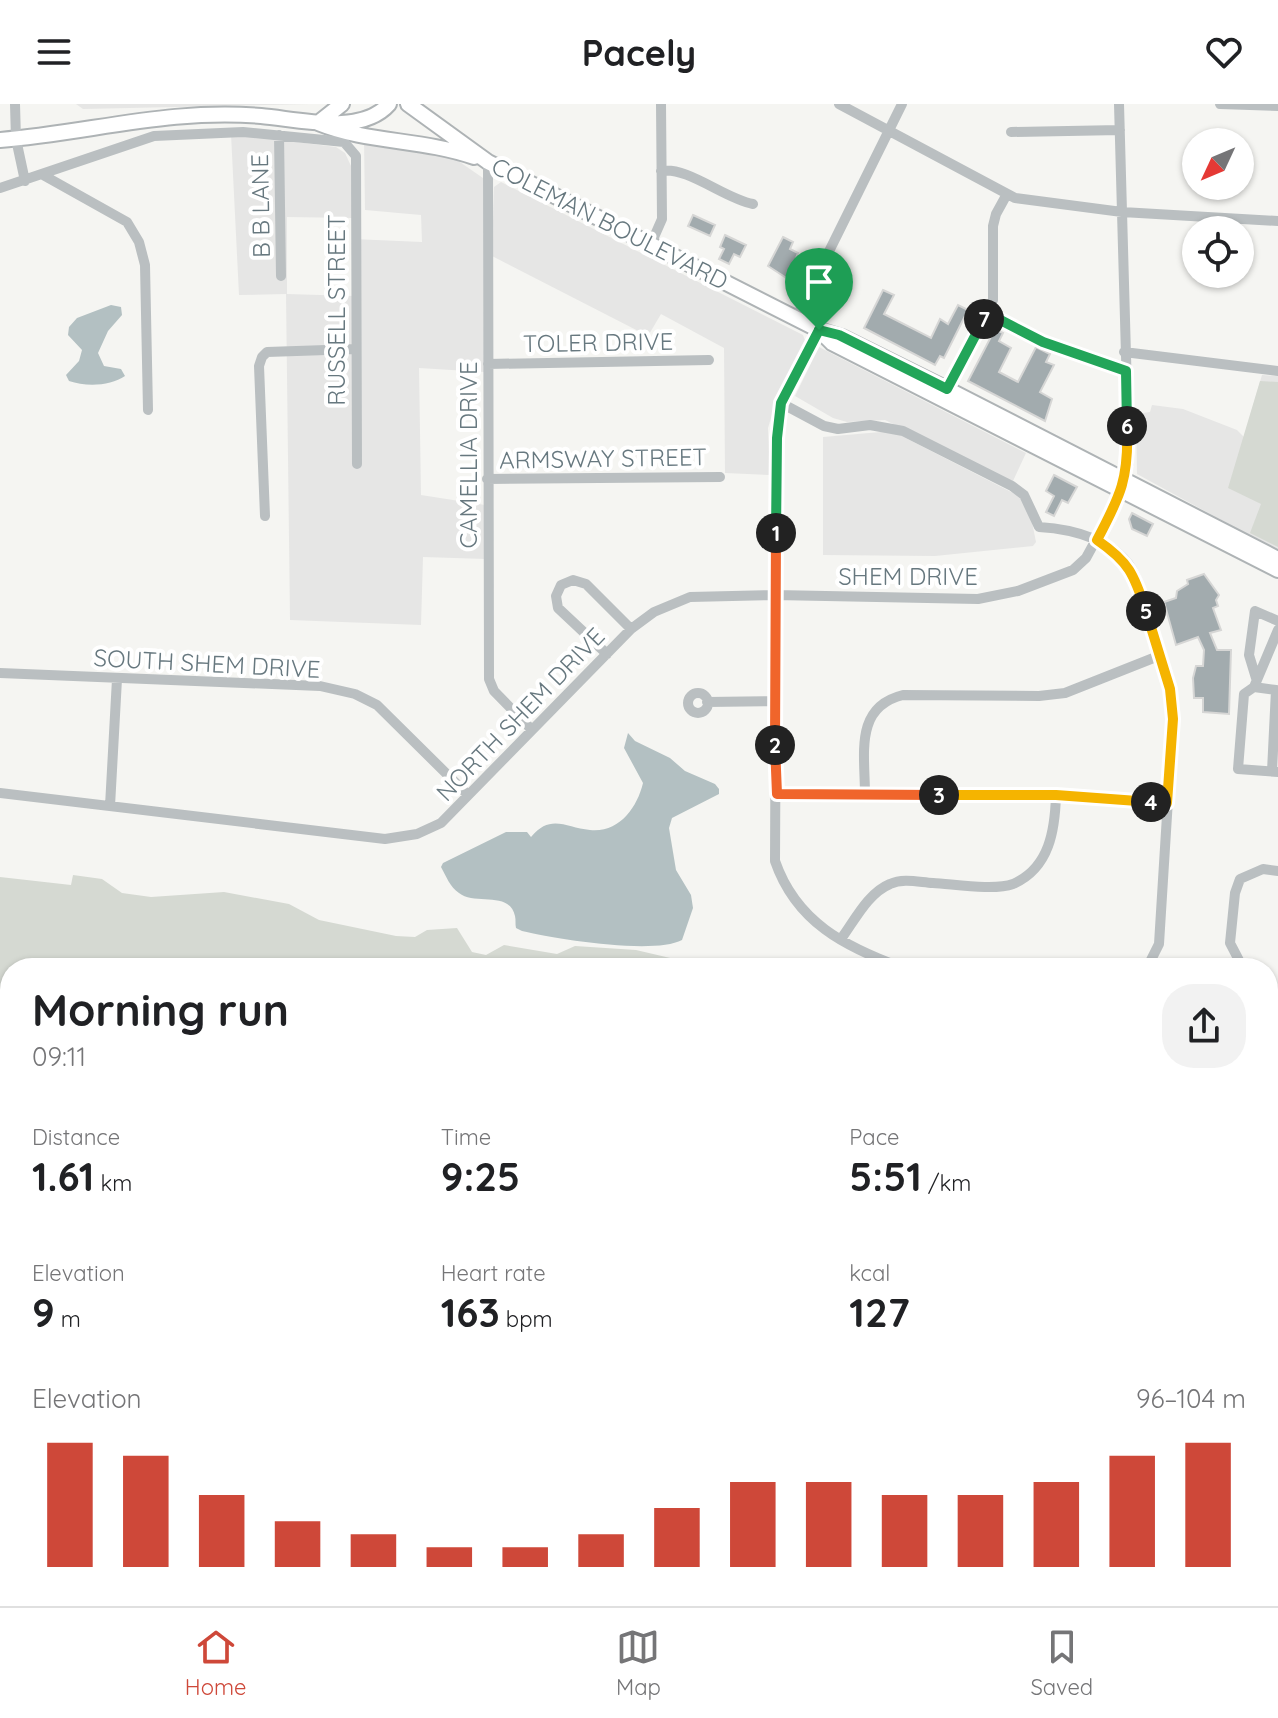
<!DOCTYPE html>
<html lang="en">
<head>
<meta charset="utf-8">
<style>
	:root { --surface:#fff; --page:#f2f2f2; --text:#202124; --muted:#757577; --line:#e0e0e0; --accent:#ce4839 }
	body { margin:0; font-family:Quicksand,sans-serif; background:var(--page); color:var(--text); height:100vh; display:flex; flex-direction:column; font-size:30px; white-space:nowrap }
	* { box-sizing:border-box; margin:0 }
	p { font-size:26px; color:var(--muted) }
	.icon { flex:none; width:44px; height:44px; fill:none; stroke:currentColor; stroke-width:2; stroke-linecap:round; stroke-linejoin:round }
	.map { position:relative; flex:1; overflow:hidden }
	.sheet { position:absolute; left:0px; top:854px; width:1278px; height:648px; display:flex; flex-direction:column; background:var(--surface); border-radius:32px 32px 0 0; box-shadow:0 2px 6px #0004 }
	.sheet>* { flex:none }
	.needle { width:52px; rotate:226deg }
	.tools { position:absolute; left:1182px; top:24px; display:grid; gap:16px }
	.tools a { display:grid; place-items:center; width:72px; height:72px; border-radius:50%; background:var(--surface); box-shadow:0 2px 6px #0004; font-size:40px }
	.pin { position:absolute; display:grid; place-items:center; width:68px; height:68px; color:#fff; margin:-82px -34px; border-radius:50% 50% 50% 0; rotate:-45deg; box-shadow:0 0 8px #0007 }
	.pin .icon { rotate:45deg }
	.km { position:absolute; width:40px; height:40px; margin:-20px; border-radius:50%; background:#222; color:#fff; font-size:22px; line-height:40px; text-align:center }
	.round { display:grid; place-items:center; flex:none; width:84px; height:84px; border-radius:32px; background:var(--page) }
	.head { display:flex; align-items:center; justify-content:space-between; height:136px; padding:0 32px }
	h1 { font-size:44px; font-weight:700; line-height:60px }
	.metrics { display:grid; grid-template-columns:repeat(3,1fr); gap:12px; height:136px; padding:8px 32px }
	.metrics div { display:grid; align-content:center }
	.metrics b { font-size:40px; font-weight:700 }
	.metrics small { font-size:22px; font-weight:400 }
	.metrics p { font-size:22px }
	.chart { height:224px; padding:16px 32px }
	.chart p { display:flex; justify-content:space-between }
	.chart svg { width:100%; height:144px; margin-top:8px; stroke:var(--accent); stroke-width:6 }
	header { display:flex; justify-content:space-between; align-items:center; height:104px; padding:0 32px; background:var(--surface); font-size:36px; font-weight:700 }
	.menu { display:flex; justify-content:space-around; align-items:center; height:112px; border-top:2px solid var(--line); background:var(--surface); font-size:22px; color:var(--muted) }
	.menu a { display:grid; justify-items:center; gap:4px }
	.menu .active { color:var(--accent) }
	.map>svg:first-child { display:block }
</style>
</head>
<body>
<header><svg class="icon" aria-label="menu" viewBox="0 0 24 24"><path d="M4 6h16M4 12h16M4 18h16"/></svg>Pacely<svg class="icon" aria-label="heart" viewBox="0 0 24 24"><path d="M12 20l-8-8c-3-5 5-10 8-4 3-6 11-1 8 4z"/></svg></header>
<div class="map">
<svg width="1278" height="1502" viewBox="0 0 1278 1502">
	<rect width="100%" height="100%" fill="#f5f5f2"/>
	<path fill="#e6e6e5" d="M 76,0 L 310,0 L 83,5 Z
		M 231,30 L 336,43 L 345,49 L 351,62 L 353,114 L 287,113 L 287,190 L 353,192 L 353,135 L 422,138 L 421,111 L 365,106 L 364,35 L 454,54 L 483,74 L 484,268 L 419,264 L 421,391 L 485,401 L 486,455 L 423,453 L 421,521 L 290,516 L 286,190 L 239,191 Z
		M 501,78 L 803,231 L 806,239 L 777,294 L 768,324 L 770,371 L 725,369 L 724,244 L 661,210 L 648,232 L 492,152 L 494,83 Z
		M 819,243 L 1026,349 L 1013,377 L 1005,375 L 885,316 L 847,318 L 833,314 L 795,292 Z
		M 1262,271 L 1278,272 L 1278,447 L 1137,370 L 1136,310 L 1150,308 L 1152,301 L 1183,305 L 1237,326 L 1244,333 Z
		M 892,327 L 1023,394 L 1030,408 L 1036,438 L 1033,442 L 935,452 L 823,451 L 823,333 Z"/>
	<path fill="#d5d9d2" d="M 1260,277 L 1278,278 L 1278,443 L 1250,429 L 1261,400 L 1228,384 Z
		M 73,771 L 102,775 L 122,789 L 151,793 L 224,788 L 289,800 L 319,816 L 396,832 L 415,833 L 427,826 L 457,824 L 472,848 L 486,851 L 504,841 L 557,850 L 575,842 L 636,846 L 713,864 L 10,864 L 10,1007 L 0,1005 L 0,773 L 71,781 Z
		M 1278,1002 L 1278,1234 L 1268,1234 L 1268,1015 Z
		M 128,1492 L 234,1492 L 223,1502 L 122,1502 Z
		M 527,1492 L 642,1492 L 641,1502 L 523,1502 Z"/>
	<path fill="#b3c0c2" d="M 111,201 L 121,203 L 122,211 L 108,227 L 98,249 L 104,262 L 121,265 L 125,272 C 111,282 86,283 69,277 L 66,271 L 79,257 L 82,246 L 68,231 L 69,223 L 77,214 Z
		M 628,629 L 635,637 L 670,654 L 685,667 L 715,680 L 719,685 L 719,690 L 672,714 L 669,724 L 676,766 L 691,791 L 693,804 L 682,836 C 654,851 555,835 522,827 L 516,824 C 515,820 516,816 515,812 C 509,786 475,802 459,789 C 450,783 446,772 441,763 L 443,759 L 506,728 L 527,728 L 531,733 C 551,709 566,724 590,726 C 619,729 637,704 643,679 L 624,644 Z
		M 1278,914 L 1278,1002 L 1268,1015 L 1268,917 Z"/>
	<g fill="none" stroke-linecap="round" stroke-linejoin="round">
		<path stroke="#b3c0c2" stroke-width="2" d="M 539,860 L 539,864
			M 1268,1065 L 1278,1073
			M 552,1502 L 576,1492"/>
	</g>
	<path fill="#a2abae" stroke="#d6d6d5" stroke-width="2" d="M 693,111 L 715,121 L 710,132 L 688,122 Z
		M 725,131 L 746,141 L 740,153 L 734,150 L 729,160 L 719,155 L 724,145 L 720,143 Z
		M 783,133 L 793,138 L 790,145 L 798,149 L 788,175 L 768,162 Z
		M 883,186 L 894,191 L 884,210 L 931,234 L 940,215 L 948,220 L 958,201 L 968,206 L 944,254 L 940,252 L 935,261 L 864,224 Z
		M 995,225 L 1003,229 L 999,237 L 1011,244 L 999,268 L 1018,278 L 1036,243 L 1050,250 L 1046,258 L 1054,261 L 1040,288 L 1052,295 L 1045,317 L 968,277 Z
		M 1054,371 L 1077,383 L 1068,399 L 1062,396 L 1054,412 L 1046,408 L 1054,392 L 1046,387 Z
		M 1132,409 L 1153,420 L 1147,432 L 1132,425 L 1129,415 Z
		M 1204,470 L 1219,491 L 1216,496 L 1218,502 L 1213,504 L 1221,526 L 1210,529 L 1217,546 L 1231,546 L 1229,610 L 1203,608 L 1203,594 L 1194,594 L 1193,574 L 1196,562 L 1203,562 L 1204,546 L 1198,533 L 1176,541 L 1164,498 L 1176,494 L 1177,487 L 1188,480 L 1187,476 Z"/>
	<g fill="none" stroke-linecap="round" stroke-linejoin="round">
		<defs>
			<path id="major" d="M 342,0 L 318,19 C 367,39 423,35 474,53
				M 408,0 L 488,58 L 819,226 L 842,233 L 947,285 L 1278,455
				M 0,36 C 88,29 171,4 261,12 C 298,15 361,32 389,0
				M 822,229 L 832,239 L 1278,466"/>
		</defs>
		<use href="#major" stroke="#aeb3b5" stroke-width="18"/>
		<path stroke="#babfc1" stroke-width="10" d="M 15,0 L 16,35 L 25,77
			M 839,0 L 1015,94 L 1122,108 L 1278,117
			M 1220,0 L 1278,2
			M 1011,28 L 1120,26
			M 279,31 L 281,172
			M 488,58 L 489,575 L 494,587 L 532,626
			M 661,67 C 687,62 725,95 753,100
			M 43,71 L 127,118 L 139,138 L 145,161 L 148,306
			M 0,84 L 154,32 L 243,28 L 344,38 L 356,52 L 357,360
			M 651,140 L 662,115 L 661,0
			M 987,209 L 1043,238 L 1126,267
			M 796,214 L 902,0
			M 819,226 L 781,299 L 777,334 L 775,757 C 796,818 845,843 903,864
			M 1124,248 L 1278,267
			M 488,260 L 709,256
			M 947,285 L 993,196 L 993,122 L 996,110 L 1007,90
			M 781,299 L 824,322 L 838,325 L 870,321 L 903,327 L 1012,382 L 1024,391 L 1039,423 C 1073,425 1119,436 1135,471 C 1142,486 1145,503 1150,518 C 1161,551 1170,581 1173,615 L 1159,840 L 1147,864
			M 487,375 L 720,373
			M 265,412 L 259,262 L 262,253 L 267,248 L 356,245
			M 1278,526 L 1254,583 L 1244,590 L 1238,665 L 1278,668
			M 607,550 L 558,504 L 556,492 L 561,481 L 573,476 L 586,480 L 631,525
			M 0,569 L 320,582 L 355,590 L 377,601 L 468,691
			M 1256,574 L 1249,551 L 1255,507 L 1278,517
			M 1254,583 L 1276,586 L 1272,667
			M688 599a10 10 0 1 1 20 0a10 10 0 1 1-20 0Z
			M 707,598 L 774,597
			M 0,689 L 385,735 L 417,730 L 441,719 L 631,525 L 654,508 L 690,493 L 775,491 L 978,495 L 1018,487 L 1073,466 L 1086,454 L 1122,388 L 1122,374 L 1129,359 L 1119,0
			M 777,690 L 1056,691 L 1167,699
			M 865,691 C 865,650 854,603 903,591 L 1039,592 L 1065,589 L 1161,551
			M 110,702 L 117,575
			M 841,835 C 855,816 868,789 890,780 C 903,774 918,778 933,779 C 953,780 994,787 1013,780 C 1050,764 1055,725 1056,691
			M 1243,864 L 1230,839 L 1235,789 L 1240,775 L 1263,765 L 1278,767
			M 1268,1314 L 1278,1312
			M 0,1349 L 10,1331
			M 0,1371 L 10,1376
			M 1268,1410 L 1278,1409
			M 440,1492 L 440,1502
			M 974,1492 L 981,1502
			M 830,1498 L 836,1502
			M 24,1502 L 28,1492
			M 711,1502 L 711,1492
			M 862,1502 L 868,1492"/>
		<use href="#major" stroke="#fff" stroke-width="14"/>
	</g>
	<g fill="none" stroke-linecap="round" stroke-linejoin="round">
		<defs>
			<path id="split-1" d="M 776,429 L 777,334 L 781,299 L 819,226"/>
			<path id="split-2" d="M 775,641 L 776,429"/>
			<path id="split-3" d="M 775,641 L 777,690 L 939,691"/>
			<path id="split-4" d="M 939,691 L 1056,691 L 1151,698"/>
			<path id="split-5" d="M 1146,507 L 1170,585 L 1173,615 L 1167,699 L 1151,698"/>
			<path id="split-6" d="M 1127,322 C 1129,374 1121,391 1097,436 C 1129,458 1134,470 1146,507"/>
			<path id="split-7" d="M 984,215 L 987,209 L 1043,238 L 1126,267 L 1127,322"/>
			<path id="split-8" d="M 819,226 L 839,231 L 947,285 L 984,215"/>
		</defs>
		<use href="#split-1" stroke="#fff" stroke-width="16"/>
		<use href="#split-2" stroke="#fff" stroke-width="16"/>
		<use href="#split-3" stroke="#fff" stroke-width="16"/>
		<use href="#split-4" stroke="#fff" stroke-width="16"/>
		<use href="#split-5" stroke="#fff" stroke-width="16"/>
		<use href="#split-6" stroke="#fff" stroke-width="16"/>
		<use href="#split-7" stroke="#fff" stroke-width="16"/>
		<use href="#split-8" stroke="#fff" stroke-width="16"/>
		<use href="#split-1" stroke="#22a559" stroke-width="10"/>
		<use href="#split-2" stroke="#f0652b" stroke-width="10"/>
		<use href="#split-3" stroke="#f0652b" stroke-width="10"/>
		<use href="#split-4" stroke="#f5b400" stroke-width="10"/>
		<use href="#split-5" stroke="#f5b400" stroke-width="10"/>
		<use href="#split-6" stroke="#f5b400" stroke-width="10"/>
		<use href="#split-7" stroke="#22a559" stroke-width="10"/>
		<use href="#split-8" stroke="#22a559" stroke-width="10"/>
	</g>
	<g text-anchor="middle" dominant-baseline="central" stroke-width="8" stroke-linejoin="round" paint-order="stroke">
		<g font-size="24" fill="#67787f" stroke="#fff">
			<text transform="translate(260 102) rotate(-91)">B B LANE</text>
			<text transform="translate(610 119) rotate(27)">COLEMAN BOULEVARD</text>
			<text transform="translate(336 206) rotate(-90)">RUSSELL STREET</text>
			<text transform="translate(598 238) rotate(-1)">TOLER DRIVE</text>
			<text transform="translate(468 351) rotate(-90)">CAMELLIA DRIVE</text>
			<text transform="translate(603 354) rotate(-1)">ARMSWAY STREET</text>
			<text x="908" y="472">SHEM DRIVE</text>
			<text transform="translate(207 559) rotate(3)">SOUTH SHEM DRIVE</text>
			<text transform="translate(520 610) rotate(-46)">NORTH SHEM DRIVE</text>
		</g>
	</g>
</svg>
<div class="tools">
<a><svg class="needle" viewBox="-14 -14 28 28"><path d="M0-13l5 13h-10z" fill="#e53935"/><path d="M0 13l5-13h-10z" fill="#757577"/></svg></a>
<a><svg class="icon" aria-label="locate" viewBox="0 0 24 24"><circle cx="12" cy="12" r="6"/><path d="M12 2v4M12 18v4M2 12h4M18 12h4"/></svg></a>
</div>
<div class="pin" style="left:819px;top:226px;background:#1e9e55"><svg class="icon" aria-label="arrive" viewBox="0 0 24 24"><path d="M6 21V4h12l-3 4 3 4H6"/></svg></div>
<b class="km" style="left:776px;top:429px">1</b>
<b class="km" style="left:775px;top:641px">2</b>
<b class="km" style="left:939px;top:691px">3</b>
<b class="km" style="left:1151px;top:698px">4</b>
<b class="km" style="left:1146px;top:507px">5</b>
<b class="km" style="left:1127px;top:322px">6</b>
<b class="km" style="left:984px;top:215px">7</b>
<section class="sheet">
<div class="head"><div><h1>Morning run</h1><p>09:11</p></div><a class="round"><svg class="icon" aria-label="share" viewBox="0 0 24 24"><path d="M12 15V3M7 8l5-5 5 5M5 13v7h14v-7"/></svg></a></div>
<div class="metrics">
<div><p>Distance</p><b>1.61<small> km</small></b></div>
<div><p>Time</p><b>9:25</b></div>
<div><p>Pace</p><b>5:51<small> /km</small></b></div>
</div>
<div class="metrics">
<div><p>Elevation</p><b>9<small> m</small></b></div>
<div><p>Heart rate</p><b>163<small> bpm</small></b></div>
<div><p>kcal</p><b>127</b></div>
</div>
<div class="chart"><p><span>Elevation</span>96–104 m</p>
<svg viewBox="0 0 160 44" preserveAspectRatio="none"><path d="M5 44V6M15 44V10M25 44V22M35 44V30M45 44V34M55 44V38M65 44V38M75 44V34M85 44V26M95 44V18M105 44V18M115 44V22M125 44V22M135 44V18M145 44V10M155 44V6"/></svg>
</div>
</section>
</div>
<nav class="menu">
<a class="active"><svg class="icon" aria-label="home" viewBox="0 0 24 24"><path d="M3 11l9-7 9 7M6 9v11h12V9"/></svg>Home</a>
<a><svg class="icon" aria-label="map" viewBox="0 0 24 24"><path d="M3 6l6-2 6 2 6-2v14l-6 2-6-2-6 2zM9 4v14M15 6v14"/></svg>Map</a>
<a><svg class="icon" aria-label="saved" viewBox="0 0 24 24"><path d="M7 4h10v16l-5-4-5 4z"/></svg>Saved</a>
</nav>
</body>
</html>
